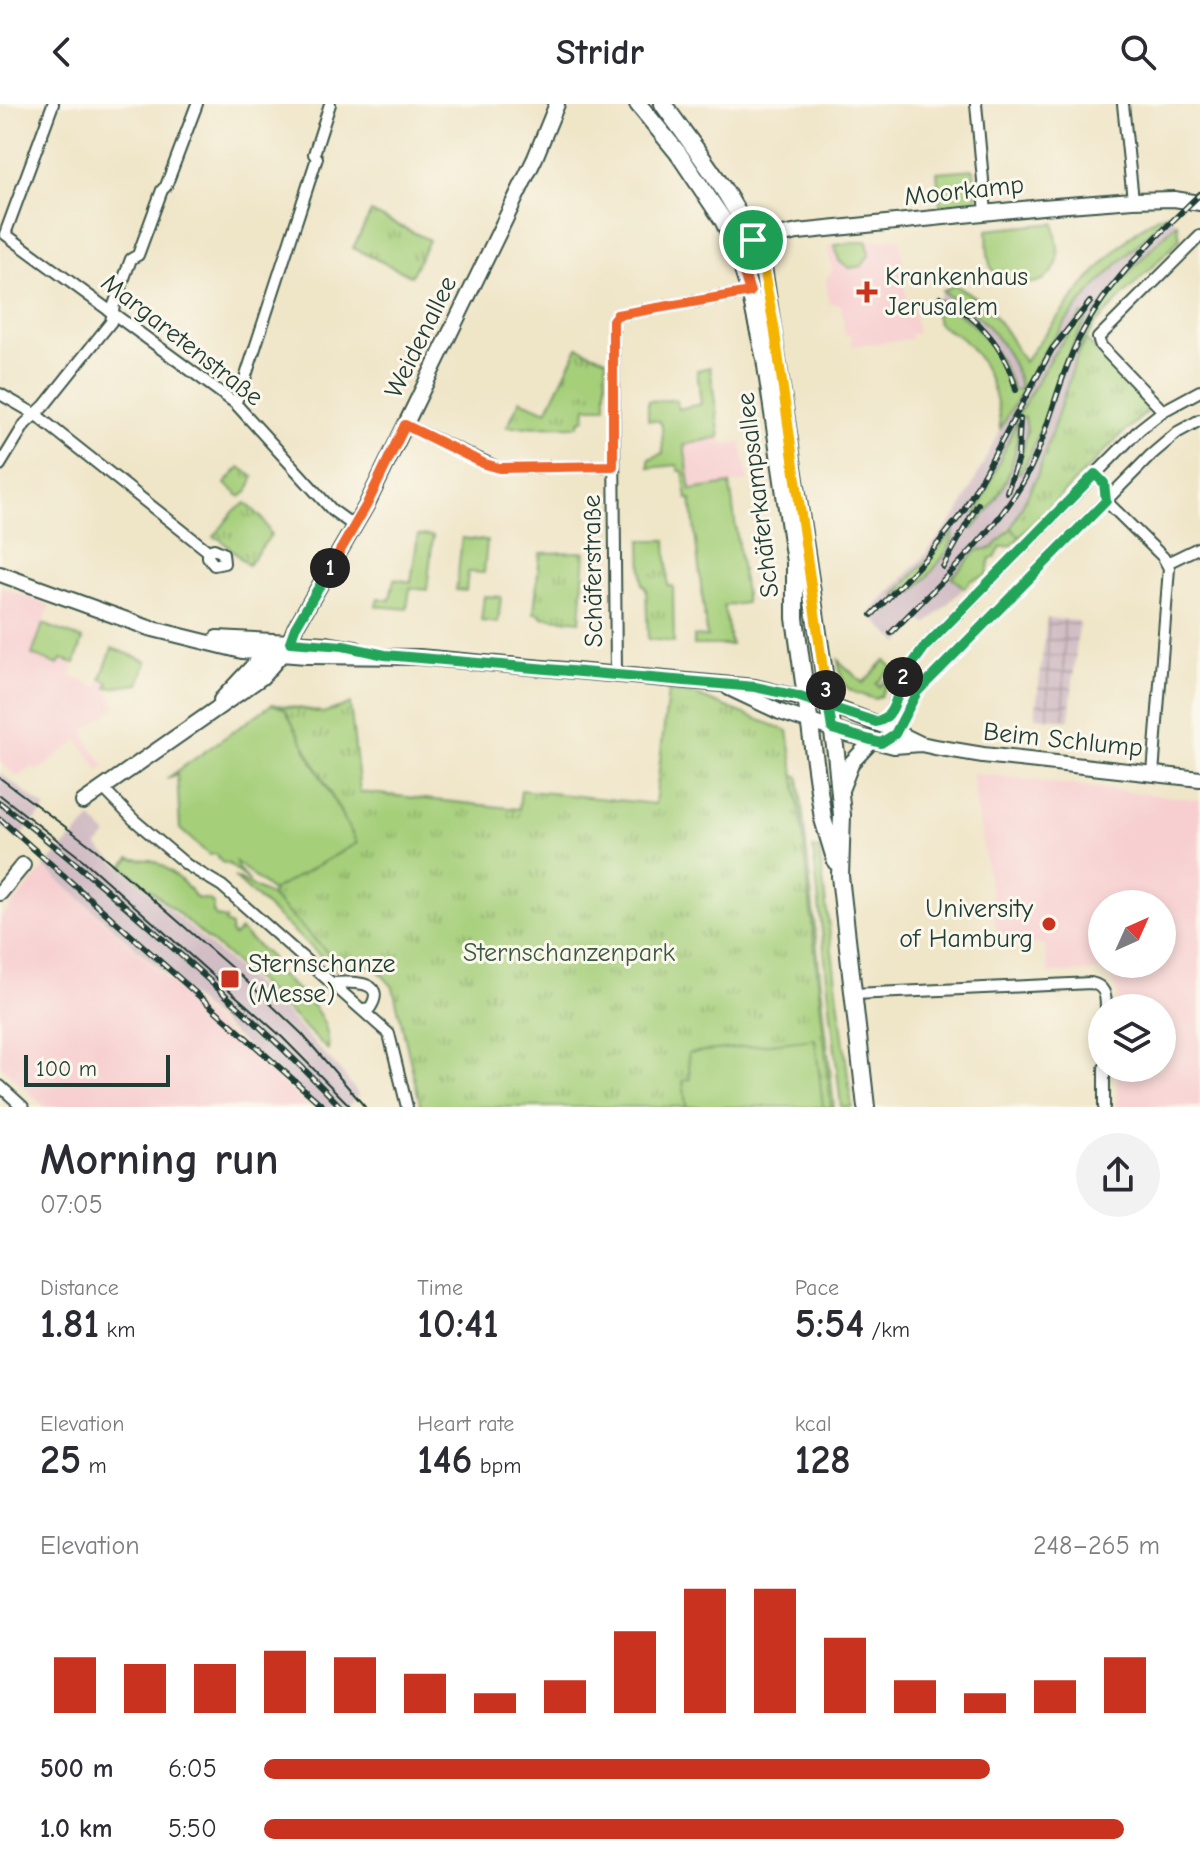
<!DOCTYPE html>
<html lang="en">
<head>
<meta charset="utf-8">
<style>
	:root { --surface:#fff; --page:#f2f2f3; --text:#2b2b33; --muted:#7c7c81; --accent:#c8321e }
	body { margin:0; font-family:"Comic Neue",sans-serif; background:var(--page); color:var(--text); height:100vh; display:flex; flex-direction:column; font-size:30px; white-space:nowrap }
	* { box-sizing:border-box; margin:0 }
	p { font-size:26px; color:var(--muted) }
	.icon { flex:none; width:44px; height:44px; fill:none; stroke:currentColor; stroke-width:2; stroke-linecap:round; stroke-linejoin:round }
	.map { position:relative; height:1003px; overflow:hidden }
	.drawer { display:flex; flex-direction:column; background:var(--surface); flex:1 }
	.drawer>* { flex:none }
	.needle { width:52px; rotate:45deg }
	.buttons { position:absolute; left:1088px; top:786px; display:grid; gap:16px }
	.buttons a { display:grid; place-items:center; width:88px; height:88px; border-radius:50%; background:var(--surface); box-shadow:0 4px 12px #0003; font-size:40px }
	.scale { position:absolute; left:24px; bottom:20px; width:146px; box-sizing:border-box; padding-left:8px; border:4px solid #1f3d34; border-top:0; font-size:22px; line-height:28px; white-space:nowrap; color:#1f3d34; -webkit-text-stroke:6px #fbf7ec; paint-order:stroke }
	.pin { position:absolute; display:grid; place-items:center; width:68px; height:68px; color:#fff; margin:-34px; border:4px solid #fff; border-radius:50%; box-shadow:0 2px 8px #0007 }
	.km { position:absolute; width:40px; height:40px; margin:-20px; border-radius:50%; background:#222; color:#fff; font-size:22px; line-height:40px; text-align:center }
	.round { display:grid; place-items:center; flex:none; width:84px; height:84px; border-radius:42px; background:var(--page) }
	.overview { display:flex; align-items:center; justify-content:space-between; height:136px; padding:0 40px }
	h1 { font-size:44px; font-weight:700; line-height:60px }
	.metrics { display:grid; grid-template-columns:repeat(3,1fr); gap:12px; height:136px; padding:8px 40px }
	.metrics div { display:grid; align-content:center }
	.metrics b { font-size:40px; font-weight:700 }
	.metrics small { font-size:22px; font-weight:400 }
	.metrics p { font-size:22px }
	.chart { height:224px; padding:16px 40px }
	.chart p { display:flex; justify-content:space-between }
	.chart svg { width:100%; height:144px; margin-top:8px; stroke:var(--accent); stroke-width:6 }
	ul { padding:0 40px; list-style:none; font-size:26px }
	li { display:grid; grid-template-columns:128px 96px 1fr; align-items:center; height:60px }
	li i { height:20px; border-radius:10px; background:var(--accent) }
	header { display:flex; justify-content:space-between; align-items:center; height:104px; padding:0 40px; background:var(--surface); font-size:36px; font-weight:700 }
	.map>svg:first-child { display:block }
</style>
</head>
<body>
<header><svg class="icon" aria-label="back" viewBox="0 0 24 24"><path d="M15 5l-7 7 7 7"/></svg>Stridr<svg class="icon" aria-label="search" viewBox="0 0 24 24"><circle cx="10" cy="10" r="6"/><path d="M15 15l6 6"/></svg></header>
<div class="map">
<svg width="1200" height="1003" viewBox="0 0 1200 1003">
	<defs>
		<pattern id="industrial-grid" width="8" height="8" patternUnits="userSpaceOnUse" patternTransform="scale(2)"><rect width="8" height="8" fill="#d2bdc5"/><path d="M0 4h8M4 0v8" fill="none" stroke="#aa9ba1"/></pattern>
		<pattern id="park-tufts" width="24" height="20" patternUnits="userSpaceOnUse" patternTransform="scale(2)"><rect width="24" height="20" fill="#a6cf7a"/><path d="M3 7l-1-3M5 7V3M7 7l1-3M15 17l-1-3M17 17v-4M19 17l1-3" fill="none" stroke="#87a965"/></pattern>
	</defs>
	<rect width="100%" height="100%" fill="#fbf7ec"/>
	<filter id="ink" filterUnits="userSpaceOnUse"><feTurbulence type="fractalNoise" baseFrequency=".0125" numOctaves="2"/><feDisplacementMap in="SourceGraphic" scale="16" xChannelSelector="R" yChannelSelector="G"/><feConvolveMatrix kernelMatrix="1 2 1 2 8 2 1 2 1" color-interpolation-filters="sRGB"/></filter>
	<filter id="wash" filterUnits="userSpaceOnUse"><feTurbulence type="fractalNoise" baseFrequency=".006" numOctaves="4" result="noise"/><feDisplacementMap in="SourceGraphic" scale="32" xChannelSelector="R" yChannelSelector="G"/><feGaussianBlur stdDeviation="1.8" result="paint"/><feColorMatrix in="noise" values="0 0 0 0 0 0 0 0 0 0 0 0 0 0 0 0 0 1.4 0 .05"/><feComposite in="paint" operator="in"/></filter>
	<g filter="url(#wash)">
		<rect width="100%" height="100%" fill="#efe5c7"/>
		<path fill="#f7cfd0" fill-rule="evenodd" d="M 900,134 L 907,204 L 913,203 L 917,229 L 910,230 L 911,235 L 852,242 L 851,230 L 845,231 L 841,200 L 829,200 L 826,175 L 832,167 L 828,142 Z
			M 721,334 L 722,341 L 742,338 L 748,377 L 691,385 L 685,340 Z
			M 0,483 L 50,501 L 32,552 L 58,561 L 61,555 L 74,560 L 70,573 L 98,583 L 101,576 L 108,579 L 106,586 L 117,602 L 85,626 L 86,635 L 105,662 L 99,666 L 78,636 L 37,667 L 32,663 L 17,673 L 0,657 Z
			M 971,669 L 1200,696 L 1200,1003 L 1117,1003 L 1117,964 L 1162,964 L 1162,904 L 1118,904 L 1117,887 L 1114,880 L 1108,872 L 1099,867 L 1048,870 L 1045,840 L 999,840 ZM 1102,800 L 1162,800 L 1162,860 L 1102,860 Z
			M 45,764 L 308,1003 L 45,1003 L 0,961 L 0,814 Z"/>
		<path fill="url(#industrial-grid)" d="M 1047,514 L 1079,517 L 1069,616 L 1035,613 Z"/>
		<path fill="#d2bdc5" d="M 1167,109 L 1177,119 L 1180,135 L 1095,220 L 1086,236 L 1078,249 L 1037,372 L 1021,407 L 993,444 L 978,446 L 953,471 L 964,484 L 927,520 L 921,516 L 899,540 L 869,510 L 926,450 L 960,406 L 1000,326 L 1000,309 L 985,265 L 975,248 L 959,232 L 940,220 L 935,211 L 935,202 L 942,187 L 954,181 L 980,197 L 1004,222 L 1024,258 L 1066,203 L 1115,149 L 1143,123 L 1158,112 Z
			M 0,669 L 46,704 L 18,736 L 0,721 Z
			M 91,715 L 107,731 L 97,742 L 281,904 L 344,971 L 359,991 L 347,1003 L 316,1003 L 44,763 Z"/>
		<path fill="#a6cf7a" stroke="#628657" stroke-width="2" d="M 974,65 L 977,91 L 972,98 L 940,101 L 937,68 Z
			M 1168,110 C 1132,147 1092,182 1061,224 C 1037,256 1019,291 1000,326 C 1000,293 986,256 961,234 C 955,229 945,226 939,220 C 934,213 935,203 938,196 C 976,216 999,246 1013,286 L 1021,285 C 1014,254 994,224 968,204 C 960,198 948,193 942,187 L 954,181 C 990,197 1005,226 1024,258 C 1047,226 1132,113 1168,110 Z
			M 1054,119 C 1055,130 1060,145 1058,156 C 1051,186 1005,187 991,163 C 986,152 988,138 987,126 Z
			M 1177,119 L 1180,135 L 1095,220 L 1078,249 C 1086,207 1147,149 1177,119 Z
			M 867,137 L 869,151 L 862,162 L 850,164 L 839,157 L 835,141 Z
			M 1082,210 L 1087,214 C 1058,263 1047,319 1021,369 L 1018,369 L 1027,327 L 1025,313 L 1016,314 L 1050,255 Z
			M 710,263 L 720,333 L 684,341 L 691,386 L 730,380 L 746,499 L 724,502 L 731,541 L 694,541 L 694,532 L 707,533 L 691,395 L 687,395 L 683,367 L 679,367 L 677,361 L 649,364 L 649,355 L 663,349 L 662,322 L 659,317 L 648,316 L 648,297 L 676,296 L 678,305 L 701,300 L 697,266 Z
			M 1017,316 C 1020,359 1001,394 973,425 L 971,423 Z
			M 1011,424 L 1020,433 L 1011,442 L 1001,443 L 995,454 L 990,454 L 987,471 L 971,476 L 964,484 L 952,473 L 978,446 L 993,444 Z
			M 954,427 C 952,449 928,471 914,488 L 903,487 L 897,493 L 895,491 Z
			M 418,431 L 433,432 L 427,486 L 410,484 L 407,505 L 376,502 L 378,494 L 390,496 L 394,475 L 411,478 Z
			M 462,434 L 487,437 L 484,469 L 468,468 L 466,487 L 456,486 Z
			M 484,492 L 501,493 L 498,519 L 481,517 Z
			M 43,520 L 83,535 L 75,559 L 61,555 L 58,561 L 32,551 Z
			M 112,544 L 147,557 L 139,580 L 107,584 L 109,578 L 101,575 Z
			M 838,556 L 863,579 L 885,556 L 892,563 L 876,580 L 879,583 L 884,577 L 886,580 L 881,592 L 875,595 C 846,586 843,587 838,556 Z
			M 272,600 L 318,607 L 305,644 L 357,739 L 272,787 L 236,758 L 239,766 L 250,778 L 229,760 L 221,758 L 216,750 L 209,751 L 180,725 L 177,670 L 166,675 Z
			M 793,670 L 799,673 L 834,1003 L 686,1003 L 683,976 L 669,963 Z
			M 813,744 L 819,745 L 852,1003 L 841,1003 Z
			M 130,754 C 137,756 143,755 150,756 C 162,758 190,783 196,794 L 209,796 L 214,801 L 213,808 L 217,813 L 226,815 L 225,819 L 231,822 L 231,829 L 234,832 L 240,826 L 271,854 L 267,860 C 291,883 333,906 328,946 L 259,879 L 123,762 Z
			M 234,773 L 270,791 L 344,865 L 338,868 Z"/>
		<path fill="url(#park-tufts)" stroke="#628657" stroke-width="2" d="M 371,108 L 429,136 L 411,172 L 353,144 Z
			M 1086,236 L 1146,300 L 1147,308 L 1118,334 L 1020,433 L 1011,424 L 1037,372 L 1078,249 Z
			M 578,243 L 606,255 L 606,303 L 586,303 L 585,315 L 580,317 L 578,322 L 507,323 L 520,296 L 547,307 Z
			M 240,363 L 254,373 L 247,388 L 241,393 L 225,380 Z
			M 246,399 L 262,414 L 271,431 L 248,461 L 220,435 L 214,433 L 234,407 Z
			M 641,436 L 666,436 L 668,482 L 673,482 L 674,538 L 648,535 L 646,484 L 642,480 Z
			M 585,448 L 580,517 L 541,513 L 541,510 L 534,509 L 540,449 Z
			M 668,588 L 696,591 L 788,627 L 803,731 L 831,1003 L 823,1003 L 815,935 L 688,949 L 690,975 L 683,977 L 686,1003 L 421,1003 L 393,883 L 375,863 L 359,861 L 344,865 L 270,791 L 272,787 L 357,739 L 285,605 L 272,600 L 323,609 L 350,600 L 360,688 L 519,705 L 521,686 L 655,700 Z"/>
	</g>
	<g filter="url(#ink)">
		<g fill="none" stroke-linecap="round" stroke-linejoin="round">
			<defs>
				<path id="street" d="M 53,0 L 5,130 L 235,299 L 332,406 L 354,422
					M 976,0 L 986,109
					M 1123,0 L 1133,96
					M 0,290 L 35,310 L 208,447 L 208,453 L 214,461 L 224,459 L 223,449 L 214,445 L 208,447
					M 235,299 L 241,287 L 317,54 L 314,50 L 330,0
					M 1163,307 L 1101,242 L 1098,234 L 1200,132
					M 405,321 L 499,364 L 613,362
					M 0,361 L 25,320 L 44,302 L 111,218 L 114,201 L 131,155 L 138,151 L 162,86 L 166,82 L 197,0
					M 1095,370 L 1104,379 L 1106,397 L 1163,453 L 1169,464 L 1153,670
					M 1167,459 L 1200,443
					M 616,570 L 613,216 L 617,211 L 750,188
					M 873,617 L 882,617 L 890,611 L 903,573 L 924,544 L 1140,325 L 1163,307 L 1200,287
					M 892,633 L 917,588 L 1151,351 L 1178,328 L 1200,316
					M 104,685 L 134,716 L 187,761 L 222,782 L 389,930 L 407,1003
					M 332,879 C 347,878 389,875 370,904 L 364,905
					M 854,890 L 1091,879 C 1105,882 1106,891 1106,904
					M 0,982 L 23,1003
					M 1104,1003 L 1104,964"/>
				<path id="secondary" d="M 743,139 L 798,128 L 1042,103 L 1133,96 L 1174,95 L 1200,99
					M 0,470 L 149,524 L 242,547 L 306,552 L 419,553 L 755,583 L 828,601 L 886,623 L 921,640 L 935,643 L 983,651 L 1200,675
					M 217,534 L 327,540 L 356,545
					M 729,584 L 780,608 L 847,630 L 894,642 L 921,640
					M 221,596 L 267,547
					M 841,686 L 852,658 L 872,637
					M 83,698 L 262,573 L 287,544 L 295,524 L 366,402 L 535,54 L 557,0
					M 0,789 L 23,761"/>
				<path id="primary" d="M 638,0 L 678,49 L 723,116 L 735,141 L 750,188 L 765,255 L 795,458 L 795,514 L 823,715 L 836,758
					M 663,0 C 701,53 741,102 763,163 L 836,649 L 842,711 L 840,772 L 866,1003"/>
			</defs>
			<use href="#street" stroke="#3e564a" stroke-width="14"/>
			<use href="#secondary" stroke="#3e564a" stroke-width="18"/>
			<use href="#primary" stroke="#3e564a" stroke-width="20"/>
			<use href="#street" stroke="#fff" stroke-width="10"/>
			<use href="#secondary" stroke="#fff" stroke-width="14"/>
			<use href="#primary" stroke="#fff" stroke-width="16"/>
			<path stroke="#1f3d34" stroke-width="2" d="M 0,674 L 95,745 L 241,872 L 302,930 L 365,1003
				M 0,691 L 83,756 L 282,933 L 351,1003"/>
			<defs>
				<path id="rail" d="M 940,193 C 978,212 1006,244 1016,286
					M 1007,388 L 1018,354 L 1020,315
					M 943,463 L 978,400
					M 872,511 L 928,452 L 963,408 L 1052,245 L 1090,198
					M 891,529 C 934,484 988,436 1020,383 C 1044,344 1052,299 1069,257 C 1095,189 1149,140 1200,90
					M 0,699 C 60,745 117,794 173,844 C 231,896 288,947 341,1003
					M 0,715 L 324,1003"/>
			</defs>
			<use href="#rail" stroke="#1f3d34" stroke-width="6"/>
			<use href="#rail" stroke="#fbf7ec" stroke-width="3" stroke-dasharray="9" stroke-linecap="butt"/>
		</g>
	</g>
	<g fill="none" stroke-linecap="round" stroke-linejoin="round" filter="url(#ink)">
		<defs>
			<path id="split-1" d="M 330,464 L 366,402 L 405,321 L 485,360 L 499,364 L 613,362 L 613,216 L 617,211 L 750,188 L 735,141 L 753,136"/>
			<path id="split-2" d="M 330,464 L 295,524 L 290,538 L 343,542 L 385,551 L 755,583 L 797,592 L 876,618 C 895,615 897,589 903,573"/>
			<path id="split-3" d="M 826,586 L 832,625 L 881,639 L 895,630 L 917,588 L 1106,397 L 1104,379 L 1095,370 L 924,544 L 903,573"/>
			<path id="split-4" d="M 753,136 L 763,163 L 774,222 L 826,586"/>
		</defs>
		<use href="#split-1" stroke="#fff" stroke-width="16"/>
		<use href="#split-2" stroke="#fff" stroke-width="16"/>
		<use href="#split-3" stroke="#fff" stroke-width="16"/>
		<use href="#split-4" stroke="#fff" stroke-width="16"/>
		<use href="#split-1" stroke="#f0652b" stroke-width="10"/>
		<use href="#split-2" stroke="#22a559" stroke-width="10"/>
		<use href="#split-3" stroke="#22a559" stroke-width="10"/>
		<use href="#split-4" stroke="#f5b400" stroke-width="10"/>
	</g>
	<g fill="#c8321e" stroke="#fbf7ec" stroke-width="3">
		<path d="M863 176h8v8h8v8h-8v8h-8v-8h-8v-8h8z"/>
		<circle cx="1049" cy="820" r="8"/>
		<rect x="220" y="865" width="20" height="20" rx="4"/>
	</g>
	<g text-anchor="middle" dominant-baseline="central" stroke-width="6" stroke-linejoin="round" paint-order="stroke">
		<g font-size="26" fill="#1f3d34" stroke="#fbf7ec">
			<text transform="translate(964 87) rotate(-6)">Moorkamp</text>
			<text transform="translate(421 233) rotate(-64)">Weidenallee</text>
			<text transform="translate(182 236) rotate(38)">Margaretenstraße</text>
			<text transform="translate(758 391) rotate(-97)">Schäferkampsallee</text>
			<text transform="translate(593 467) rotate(-91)">Schäferstraße</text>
			<text transform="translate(1063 636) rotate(6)">Beim Schlump</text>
		</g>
		<g font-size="26" fill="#1f3d34" stroke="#fbf7ec" text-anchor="start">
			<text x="885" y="173">Krankenhaus<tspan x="885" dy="30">Jerusalem</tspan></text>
			<text x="1033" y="805" text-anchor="end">University<tspan x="1033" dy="30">of Hamburg</tspan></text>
			<text x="248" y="860">Sternschanze<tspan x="248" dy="30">(Messe)</tspan></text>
		</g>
		<g font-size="26" fill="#3a5a42" stroke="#fbf7ec">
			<text x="569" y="849">Sternschanzenpark</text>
		</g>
	</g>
</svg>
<div class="buttons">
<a><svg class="needle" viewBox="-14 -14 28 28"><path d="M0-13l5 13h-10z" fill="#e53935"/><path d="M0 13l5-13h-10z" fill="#7c7c81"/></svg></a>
<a><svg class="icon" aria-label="layers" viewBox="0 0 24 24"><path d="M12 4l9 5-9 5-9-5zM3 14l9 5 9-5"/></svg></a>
</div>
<div class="scale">100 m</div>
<div class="pin" style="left:753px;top:136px;background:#1e9e55"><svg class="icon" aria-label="arrive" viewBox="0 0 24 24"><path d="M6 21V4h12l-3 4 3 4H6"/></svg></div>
<b class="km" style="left:330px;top:464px">1</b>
<b class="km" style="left:903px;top:573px">2</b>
<b class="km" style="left:826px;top:586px">3</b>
</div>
<section class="drawer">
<div class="overview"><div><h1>Morning run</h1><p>07:05</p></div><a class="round"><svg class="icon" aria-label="share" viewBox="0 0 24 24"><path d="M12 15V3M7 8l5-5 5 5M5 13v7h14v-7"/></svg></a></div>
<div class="metrics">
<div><p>Distance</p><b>1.81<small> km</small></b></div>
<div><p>Time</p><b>10:41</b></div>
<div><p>Pace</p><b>5:54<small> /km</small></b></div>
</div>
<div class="metrics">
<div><p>Elevation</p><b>25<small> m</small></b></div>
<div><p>Heart rate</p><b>146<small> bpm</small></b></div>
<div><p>kcal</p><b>128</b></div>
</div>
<div class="chart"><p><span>Elevation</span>248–265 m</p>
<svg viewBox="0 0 160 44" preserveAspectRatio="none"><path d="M5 44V27M15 44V29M25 44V29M35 44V25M45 44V27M55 44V32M65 44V38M75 44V34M85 44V19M95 44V6M105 44V6M115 44V21M125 44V34M135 44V38M145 44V34M155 44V27"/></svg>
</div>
<ul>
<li><b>500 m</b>6:05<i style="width:81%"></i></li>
<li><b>1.0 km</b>5:50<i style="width:96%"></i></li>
</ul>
</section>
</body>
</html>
